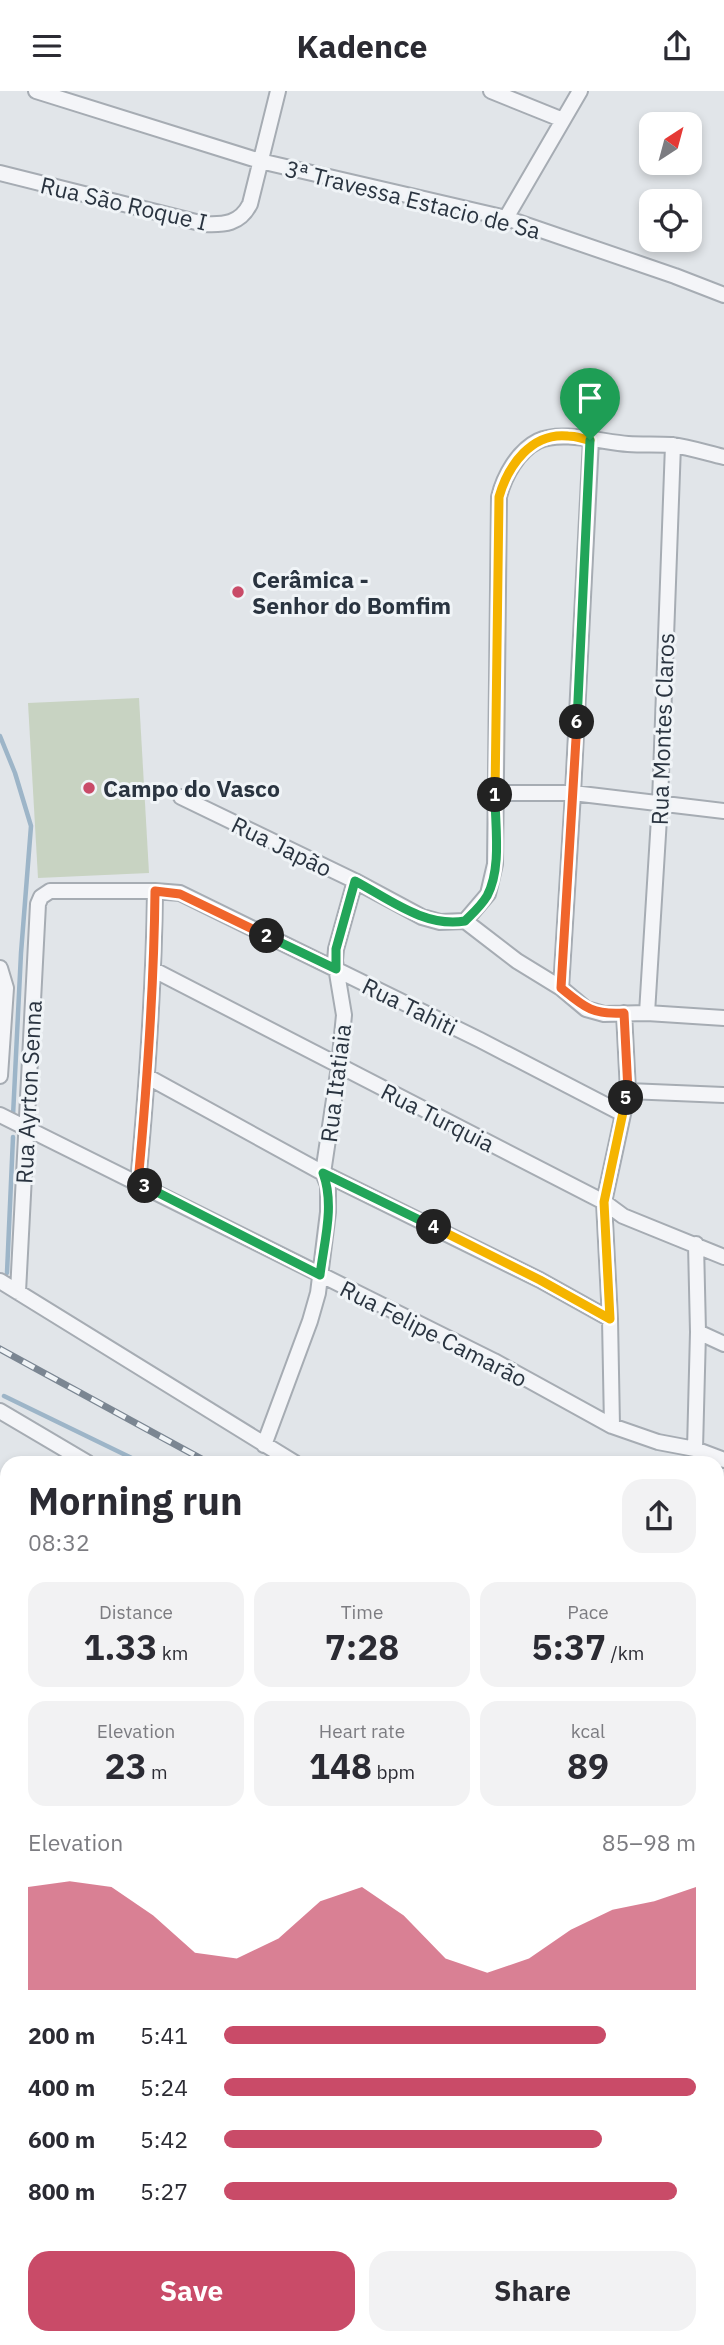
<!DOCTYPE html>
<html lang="en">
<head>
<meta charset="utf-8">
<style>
	:root { --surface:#fff; --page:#f2f2f3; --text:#2b2b33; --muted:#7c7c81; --accent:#c94b68 }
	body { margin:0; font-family:"IBM Plex Sans",sans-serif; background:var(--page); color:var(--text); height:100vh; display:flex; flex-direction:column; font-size:26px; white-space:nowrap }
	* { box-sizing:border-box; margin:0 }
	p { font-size:23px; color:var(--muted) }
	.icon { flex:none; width:38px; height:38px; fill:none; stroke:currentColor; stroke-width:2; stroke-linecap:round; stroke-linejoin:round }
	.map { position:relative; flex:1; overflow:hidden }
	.details { position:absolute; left:0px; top:1365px; width:724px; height:889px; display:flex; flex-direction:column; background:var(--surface); border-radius:21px 21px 0 0; box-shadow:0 4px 10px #0003 }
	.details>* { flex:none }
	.needle { width:46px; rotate:36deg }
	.fabs { position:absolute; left:639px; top:21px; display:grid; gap:14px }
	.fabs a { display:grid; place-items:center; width:63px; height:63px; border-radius:14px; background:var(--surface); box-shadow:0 4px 10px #0003; font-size:35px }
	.pin { position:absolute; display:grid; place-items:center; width:60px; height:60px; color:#fff; margin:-72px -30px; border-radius:50% 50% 50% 0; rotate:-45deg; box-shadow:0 0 7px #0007 }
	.pin .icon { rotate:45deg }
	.km { position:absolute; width:35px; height:35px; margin:-18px; border-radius:50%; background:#222; color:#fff; font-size:19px; line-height:35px; text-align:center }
	.round { display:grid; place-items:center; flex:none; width:74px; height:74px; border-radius:21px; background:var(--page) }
	.overview { display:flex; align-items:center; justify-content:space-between; height:119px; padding:0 28px }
	h1 { font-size:38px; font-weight:700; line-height:52px }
	.figures { display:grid; grid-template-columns:repeat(3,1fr); gap:10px; height:119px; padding:7px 28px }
	.figures div { display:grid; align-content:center; border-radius:18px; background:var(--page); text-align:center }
	.figures b { font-size:35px; font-weight:700 }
	.figures small { font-size:19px; font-weight:400 }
	.figures p { font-size:19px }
	.chart { height:196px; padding:14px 28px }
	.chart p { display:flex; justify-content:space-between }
	.chart svg { width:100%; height:126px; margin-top:7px; fill:var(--accent); opacity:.7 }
	.primary-button { display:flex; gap:14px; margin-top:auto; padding:14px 28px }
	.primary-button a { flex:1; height:80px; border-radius:21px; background:var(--accent); color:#fff; font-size:28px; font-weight:700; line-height:80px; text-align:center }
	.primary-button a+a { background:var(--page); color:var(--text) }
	ul { padding:0 28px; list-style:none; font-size:23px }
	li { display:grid; grid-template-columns:112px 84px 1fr; align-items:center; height:52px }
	li i { height:18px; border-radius:9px; background:var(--accent) }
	header { display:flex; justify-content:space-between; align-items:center; height:91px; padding:0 28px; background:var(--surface); font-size:32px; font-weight:700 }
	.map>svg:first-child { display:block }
</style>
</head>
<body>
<header><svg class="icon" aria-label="menu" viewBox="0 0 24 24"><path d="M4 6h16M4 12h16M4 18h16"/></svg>Kadence<svg class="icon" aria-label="share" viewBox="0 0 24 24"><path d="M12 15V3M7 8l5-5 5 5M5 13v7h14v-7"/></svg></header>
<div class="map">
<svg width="724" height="2254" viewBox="0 0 724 2254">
	<rect width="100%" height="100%" fill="#e1e5e9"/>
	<path fill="#cfd4db" d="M 724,2085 L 724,2254 L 559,2254 L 564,2247 L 718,2247 L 718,2097 Z"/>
	<path fill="#c8d3c2" d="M 139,607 L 149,782 L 38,787 L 28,612 Z"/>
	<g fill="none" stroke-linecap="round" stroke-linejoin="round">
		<path stroke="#9db5c8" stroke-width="4.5" d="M 0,645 L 15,682 L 31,735 L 21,862 L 13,1025
			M 7,1182 L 13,1046
			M 4,1305 L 142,1372"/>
		<defs>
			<path id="minor" d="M 36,0 L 260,70 L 506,127 L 675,185 L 724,204
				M 491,0 L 563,29
				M 0,82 L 204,133 C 224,134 240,133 250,113 L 278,0
				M 506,127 L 580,0
				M 495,702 L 573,702 L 724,720
				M 181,706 L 355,790 L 422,826 L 440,831 L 465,830 L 517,870 L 561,897 L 586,918 L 604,923 L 647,922 L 724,927
				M 465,830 L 488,803 L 495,773 L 499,406 C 504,385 518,360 538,350 C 561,339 602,351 628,353 C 643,354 657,353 671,354 C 689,356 707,362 724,366
				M 0,877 L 6,897 L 0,985
				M 154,879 L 604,1111 L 623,1125 L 724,1166
				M 561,897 L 573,702 L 591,349
				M 647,922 L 660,711 L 673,354
				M 148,986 L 323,1082 L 540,1189 L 610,1228
				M 628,1000 L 724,1004
				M 0,1024 L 494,1270 L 612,1335 L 658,1351 L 695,1358 L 724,1369
				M 138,1092 C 147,994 154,897 155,800
				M 0,1190 L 295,1372
				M 18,1201 L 38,813 L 41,806 L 50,800 L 155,800 L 180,802 L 480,949 L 623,1023
				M 698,1241 L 724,1253
				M 0,1320 L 88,1372
				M 612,1335 L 610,1228 L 604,1111 L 628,1000 L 624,922
				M 264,1354 L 310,1230 L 318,1202 L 328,1121 L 328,1094 L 323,1082 L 339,975 L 344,924 L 335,870 L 336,858 L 355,790
				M 695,1358 L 698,1241 L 696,1153
				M 718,1528 L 724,1529
				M 718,1641 L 724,1644
				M 0,1685 L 7,1692
				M 718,1928 L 724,1932"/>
			<path id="tertiary" d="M 0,1554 L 7,1544"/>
			<path id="secondary" d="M 0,1518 L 7,1522
				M 718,1900 L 724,1890
				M 0,2046 L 7,2060
				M 0,2086 L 5,2117 L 0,2158
				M 0,2241 L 7,2215
				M 471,2254 L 479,2247
				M 497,2254 L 501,2247"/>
		</defs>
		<use href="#minor" stroke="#a6acb3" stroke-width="18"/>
		<use href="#tertiary" stroke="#a6acb3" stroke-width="21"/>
		<use href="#secondary" stroke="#a6acb3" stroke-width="24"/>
		<use href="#minor" stroke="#f4f5f8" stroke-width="14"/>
		<use href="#tertiary" stroke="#f4f5f8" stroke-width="18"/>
		<use href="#secondary" stroke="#fff" stroke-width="21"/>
		<defs>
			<path id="rail" d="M 0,1258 L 209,1372
				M 718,1619 L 724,1621"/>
		</defs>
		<use href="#rail" stroke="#7b8692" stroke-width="7"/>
		<use href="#rail" stroke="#f0f4f7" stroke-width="4.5" stroke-dasharray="13" stroke-linecap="butt"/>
	</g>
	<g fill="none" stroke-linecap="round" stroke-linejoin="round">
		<defs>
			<path id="split-1" d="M 495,704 L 499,406 C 508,374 532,341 568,345 C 576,345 583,348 590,349"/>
			<path id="split-2" d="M 267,845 L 336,878 L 336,858 L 355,790 C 389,808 425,837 465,830 C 473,822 481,815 487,805 C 502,777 495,735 495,704"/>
			<path id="split-3" d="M 145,1095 L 138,1092 C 147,994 154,897 155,800 L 180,803 L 267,845"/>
			<path id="split-4" d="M 145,1095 L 320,1184 C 324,1151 335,1114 323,1082 L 434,1136"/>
			<path id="split-5" d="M 434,1136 L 540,1189 L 610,1228 L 604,1111 L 626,1007"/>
			<path id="split-6" d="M 577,631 L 561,897 C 584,916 592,924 624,922 L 628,1000 L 626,1007"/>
			<path id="split-7" d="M 577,631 L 590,349"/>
		</defs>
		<use href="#split-1" stroke="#fff" stroke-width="14"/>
		<use href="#split-2" stroke="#fff" stroke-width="14"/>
		<use href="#split-3" stroke="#fff" stroke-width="14"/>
		<use href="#split-4" stroke="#fff" stroke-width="14"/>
		<use href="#split-5" stroke="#fff" stroke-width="14"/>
		<use href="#split-6" stroke="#fff" stroke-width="14"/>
		<use href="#split-7" stroke="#fff" stroke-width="14"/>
		<use href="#split-1" stroke="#f5b400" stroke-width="9"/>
		<use href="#split-2" stroke="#22a559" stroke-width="9"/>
		<use href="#split-3" stroke="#f0652b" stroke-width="9"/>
		<use href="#split-4" stroke="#22a559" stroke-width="9"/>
		<use href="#split-5" stroke="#f5b400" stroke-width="9"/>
		<use href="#split-6" stroke="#f0652b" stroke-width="9"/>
		<use href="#split-7" stroke="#22a559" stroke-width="9"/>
	</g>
	<g fill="#c94b68" stroke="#f0f4f7" stroke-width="2.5">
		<circle cx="238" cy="501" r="7"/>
		<circle cx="89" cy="697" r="7"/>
	</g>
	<g text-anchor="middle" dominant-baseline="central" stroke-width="6" stroke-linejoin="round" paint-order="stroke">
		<g font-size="23" fill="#2a3440" stroke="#f0f4f7">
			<text transform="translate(413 108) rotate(14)">3ª Travessa Estacio de Sa</text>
			<text transform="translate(124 112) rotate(13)">Rua São Roque I</text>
			<text transform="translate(662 638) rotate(-88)">Rua Montes Claros</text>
			<text transform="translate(282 755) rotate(26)">Rua Japão</text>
			<text transform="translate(410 915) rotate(26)">Rua Tahiti</text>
			<text transform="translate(335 992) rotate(-83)">Rua Itatiaia</text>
			<text transform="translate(28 1001) rotate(-87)">Rua Ayrton Senna</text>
			<text transform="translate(438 1026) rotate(27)">Rua Turquia</text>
			<text transform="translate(434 1242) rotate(27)">Rua Felipe Camarão</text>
		</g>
		<g font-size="23" font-weight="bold" fill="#2a3440" stroke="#f0f4f7" text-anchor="start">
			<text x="252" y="488">Cerâmica -<tspan x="252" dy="26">Senhor do Bomfim</tspan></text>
			<text x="103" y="697">Campo do Vasco</text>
		</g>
	</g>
</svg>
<div class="fabs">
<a><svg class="needle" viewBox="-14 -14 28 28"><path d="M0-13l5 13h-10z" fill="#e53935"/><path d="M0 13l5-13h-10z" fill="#7c7c81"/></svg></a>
<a><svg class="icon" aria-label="locate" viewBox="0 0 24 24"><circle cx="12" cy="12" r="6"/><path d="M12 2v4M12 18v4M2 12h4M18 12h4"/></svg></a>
</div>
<div class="pin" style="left:590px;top:349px;background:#1e9e55"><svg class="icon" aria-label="arrive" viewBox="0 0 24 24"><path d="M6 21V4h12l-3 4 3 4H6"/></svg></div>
<b class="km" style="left:495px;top:704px">1</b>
<b class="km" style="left:267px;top:845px">2</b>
<b class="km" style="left:145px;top:1095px">3</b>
<b class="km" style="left:434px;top:1136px">4</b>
<b class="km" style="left:626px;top:1007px">5</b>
<b class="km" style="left:577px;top:631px">6</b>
<section class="details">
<div class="overview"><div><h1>Morning run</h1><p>08:32</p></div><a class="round"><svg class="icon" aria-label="share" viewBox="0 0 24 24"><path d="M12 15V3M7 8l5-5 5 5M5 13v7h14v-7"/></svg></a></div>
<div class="figures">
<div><p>Distance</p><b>1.33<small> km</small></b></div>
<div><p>Time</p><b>7:28</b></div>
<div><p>Pace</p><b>5:37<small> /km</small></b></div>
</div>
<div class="figures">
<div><p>Elevation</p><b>23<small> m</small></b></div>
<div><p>Heart rate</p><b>148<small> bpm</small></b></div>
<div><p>kcal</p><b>89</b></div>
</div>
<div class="chart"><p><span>Elevation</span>85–98 m</p>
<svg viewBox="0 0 160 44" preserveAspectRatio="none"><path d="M0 44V8L10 6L20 8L30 18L40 31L50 33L60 26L70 13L80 8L90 18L100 33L110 38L120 33L130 23L140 16L150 13L160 8V44z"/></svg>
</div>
<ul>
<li><b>200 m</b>5:41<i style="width:81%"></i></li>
<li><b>400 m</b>5:24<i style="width:100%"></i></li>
<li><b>600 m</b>5:42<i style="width:80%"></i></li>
<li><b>800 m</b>5:27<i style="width:96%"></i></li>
</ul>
<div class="primary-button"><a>Save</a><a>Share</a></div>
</section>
</div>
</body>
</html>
